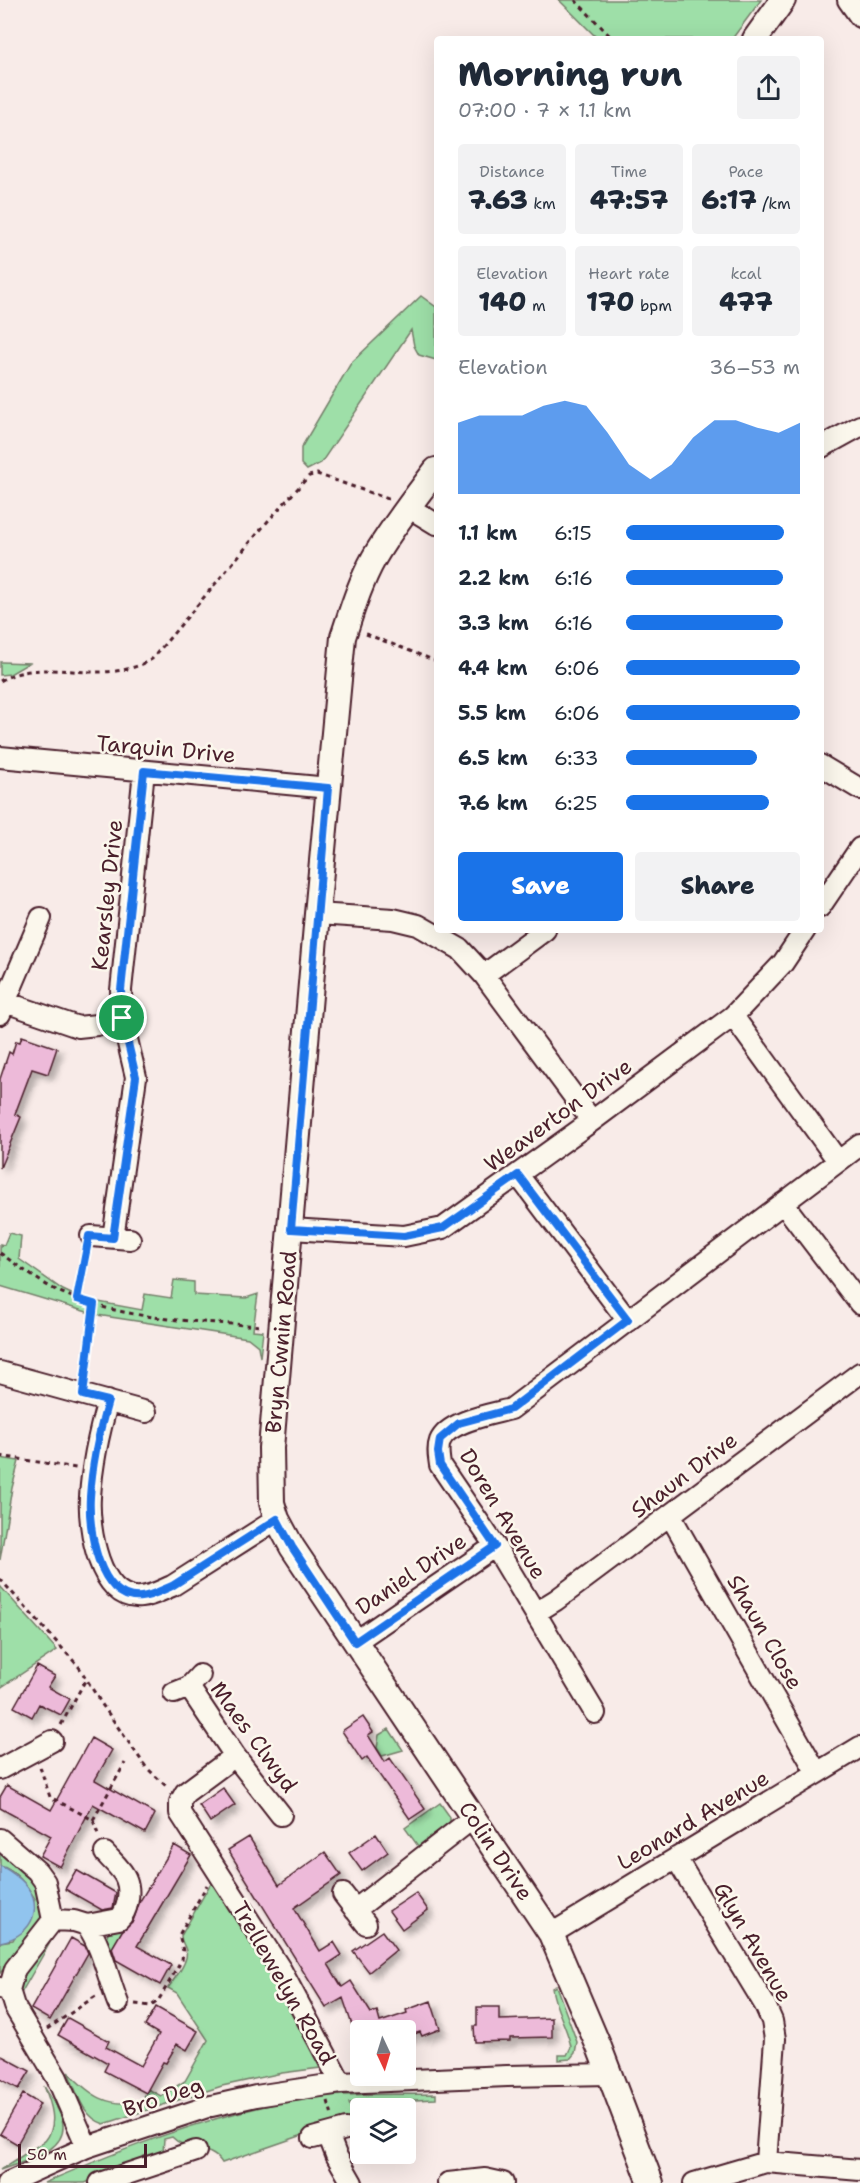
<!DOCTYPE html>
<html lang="en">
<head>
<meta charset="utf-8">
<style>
	:root { --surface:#fff; --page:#f2f2f3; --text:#1f2937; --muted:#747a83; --accent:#1a73e8 }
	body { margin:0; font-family:"Shantell Sans",sans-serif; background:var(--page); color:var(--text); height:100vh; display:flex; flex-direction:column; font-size:22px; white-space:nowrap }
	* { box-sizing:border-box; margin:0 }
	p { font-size:20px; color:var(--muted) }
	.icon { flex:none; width:33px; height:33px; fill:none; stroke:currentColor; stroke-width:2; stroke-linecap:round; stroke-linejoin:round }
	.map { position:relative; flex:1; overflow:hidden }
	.drawer { position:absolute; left:434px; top:36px; width:390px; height:897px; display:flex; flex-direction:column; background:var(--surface); border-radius:6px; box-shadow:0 6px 24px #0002 }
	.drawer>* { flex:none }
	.needle { width:39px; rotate:176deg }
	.tools { position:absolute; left:350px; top:2020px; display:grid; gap:12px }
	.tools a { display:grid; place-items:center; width:66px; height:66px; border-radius:6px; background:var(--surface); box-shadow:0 6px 24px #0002; font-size:30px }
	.scale { position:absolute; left:18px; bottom:15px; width:129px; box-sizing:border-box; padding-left:6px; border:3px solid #4a1f2b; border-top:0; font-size:16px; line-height:21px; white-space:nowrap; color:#4a1f2b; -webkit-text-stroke:4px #fbf7ec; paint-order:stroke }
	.pin { position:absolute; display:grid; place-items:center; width:51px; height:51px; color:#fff; margin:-26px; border:3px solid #fff; border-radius:50%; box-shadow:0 2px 6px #0007 }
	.round { display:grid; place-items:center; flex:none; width:63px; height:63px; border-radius:6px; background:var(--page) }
	.summary { display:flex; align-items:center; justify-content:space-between; height:102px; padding:0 24px }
	h1 { font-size:33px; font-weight:800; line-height:45px }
	.metrics { display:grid; grid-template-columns:repeat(3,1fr); gap:9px; height:102px; padding:6px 24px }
	.metrics div { display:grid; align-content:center; border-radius:6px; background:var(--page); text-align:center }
	.metrics b { font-size:26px; font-weight:800 }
	.metrics small { font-size:16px; font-weight:400 }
	.metrics p { font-size:16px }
	.chart { height:168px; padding:12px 24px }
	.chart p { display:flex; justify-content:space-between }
	.chart svg { width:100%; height:108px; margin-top:6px; fill:var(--accent); opacity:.7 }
	.button { display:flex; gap:12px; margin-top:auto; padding:12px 24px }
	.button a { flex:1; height:69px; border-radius:6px; background:var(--accent); color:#fff; font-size:24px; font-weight:800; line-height:69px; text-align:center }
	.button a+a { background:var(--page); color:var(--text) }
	ul { padding:0 24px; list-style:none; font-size:20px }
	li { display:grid; grid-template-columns:96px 72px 1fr; align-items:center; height:45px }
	li i { height:15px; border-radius:8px; background:var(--accent) }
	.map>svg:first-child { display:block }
</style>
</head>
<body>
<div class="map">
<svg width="860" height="2183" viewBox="0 0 860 2183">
	<defs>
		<filter id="shadow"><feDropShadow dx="5.5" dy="5.5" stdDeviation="3" flood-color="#0004"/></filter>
	</defs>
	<rect width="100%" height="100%" fill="#f8ebe8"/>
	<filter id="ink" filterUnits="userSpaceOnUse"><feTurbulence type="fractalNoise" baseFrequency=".0167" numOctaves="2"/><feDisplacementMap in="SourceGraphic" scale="12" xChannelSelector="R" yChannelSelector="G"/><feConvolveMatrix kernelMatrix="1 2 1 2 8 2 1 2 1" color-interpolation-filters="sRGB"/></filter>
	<g filter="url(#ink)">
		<path fill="#9edfa8" stroke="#747f6a" stroke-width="1.5" d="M 559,0 L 761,0 L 732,39 L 598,39 Z
			M 421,296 L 436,307 L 436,360 L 419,355 L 414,346 L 411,330 L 321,463 L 307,470 L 301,464 L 301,448 L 351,363 Z
			M 0,662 L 1,662 L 29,663 L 10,674 L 0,675 Z
			M 9,1233 L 21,1236 L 19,1259 L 63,1290 L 82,1299 L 142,1310 L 145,1294 L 171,1298 L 174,1280 L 194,1282 L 194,1295 L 246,1298 L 258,1294 L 253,1330 L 263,1331 L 260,1357 L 258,1346 L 248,1338 L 97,1315 L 0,1286 L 0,1244 L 4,1245 Z
			M 0,1458 L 19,1461 L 12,1488 L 0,1560 Z
			M 0,1586 L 57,1650 L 0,1688 Z
			M 389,1729 L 403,1750 L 382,1756 L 377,1748 L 379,1735 Z
			M 440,1803 L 450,1817 L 450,1822 L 418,1846 L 405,1828 Z
			M 0,1851 L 37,1885 L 44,1910 L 42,1922 L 28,1943 L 0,1973 L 0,1942 L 13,1940 L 35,1899 C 27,1886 16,1870 0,1866 Z
			M 212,1881 L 292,2006 L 320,2057 L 320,2068 L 282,2073 L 222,2086 L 104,2124 C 82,2117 77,2092 68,2072 C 90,2095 108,2109 142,2101 L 148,2089 L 161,2096 L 185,2081 L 208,2040 L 177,1993 L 168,1988 C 174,1979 189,1962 186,1951 C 185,1945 181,1943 181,1936 Z
			M 129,1920 L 108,1955 C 103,1931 107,1930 129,1920 Z
			M 55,1934 L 20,1995 C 12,1973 42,1949 55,1934 Z
			M 556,1986 L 577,2042 L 575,2053 L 570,2059 L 559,2060 L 559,2055 L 567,2055 L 571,2047 C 567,2026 555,2010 552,1988 Z
			M 44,2086 C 50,2097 59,2108 62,2119 C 71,2152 23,2161 0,2170 L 45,2141 C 59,2125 51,2103 44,2086 Z
			M 436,2094 L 436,2099 L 349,2103 L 358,2137 L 352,2139 L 346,2123 L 300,2136 L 222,2163 C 211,2145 186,2152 172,2137 L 164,2139 L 163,2152 L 85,2183 L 44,2183 C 125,2148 207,2116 294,2100 C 340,2092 389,2095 436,2094 Z"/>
		<path fill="#91c4ee" stroke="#7582a0" stroke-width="1.5" d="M 0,1866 C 9,1869 13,1874 20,1879 C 47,1903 34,1936 0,1942 Z"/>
		<path fill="#edbad9" stroke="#4a1f2b" stroke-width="1.5" filter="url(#shadow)" d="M 22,1036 L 57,1048 L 48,1074 L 32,1069 L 15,1114 L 21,1117 L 0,1168 L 0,1079 L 9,1052 L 12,1054 L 16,1041 L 20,1042 Z
			M 37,1666 L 55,1676 L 48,1687 L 70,1699 L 61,1715 L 39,1704 L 32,1717 L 14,1707 Z
			M 363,1717 L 373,1732 L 368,1735 L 385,1762 L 390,1758 L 425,1809 L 410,1819 L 367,1757 L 362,1761 L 342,1731 Z
			M 91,1738 L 112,1750 L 95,1780 L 155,1814 L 145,1833 L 93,1804 L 60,1867 L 40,1856 L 51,1836 L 0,1808 L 0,1797 L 7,1785 L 51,1810 Z
			M 223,1788 L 235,1805 L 210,1822 L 199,1805 Z
			M 376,1834 L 388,1852 L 362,1871 L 349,1853 Z
			M 249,1837 L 279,1885 L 325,1852 L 341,1875 L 294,1908 L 320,1951 L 334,1942 L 342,1955 L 328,1964 L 342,1987 L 351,1981 L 371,2013 L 377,2011 L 380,2022 L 407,2013 L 406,2010 L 431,2001 L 440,2029 L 422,2036 L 420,2032 L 405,2037 L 405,2031 L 354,2031 L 343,1998 L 326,2008 L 228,1850 Z
			M 174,1845 L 191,1855 L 137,1946 L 171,1965 L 160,1985 L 116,1960 L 112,1948 L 122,1931 L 133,1921 L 140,1901 Z
			M 76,1870 L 116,1893 L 113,1908 L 102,1910 L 65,1889 Z
			M 416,1893 L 428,1910 L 402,1929 L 389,1911 Z
			M 382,1931 L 396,1950 L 369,1972 L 353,1951 Z
			M 71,1938 L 85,1946 L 88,1953 L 50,2020 L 31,2009 Z
			M 156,2007 L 198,2031 L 187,2050 L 177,2044 L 166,2063 L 163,2062 L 146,2093 L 104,2071 L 108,2063 L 58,2035 L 68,2018 L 109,2041 L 106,2047 L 141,2066 L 159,2034 L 145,2026 Z
			M 477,2007 L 499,2007 L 499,2020 L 552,2018 L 552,2037 L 510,2038 L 510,2041 L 475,2042 L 474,2026 L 477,2026 Z
			M 0,2055 L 30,2071 L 19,2089 L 0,2079 Z
			M 23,2094 L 40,2104 L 17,2144 L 0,2134 Z"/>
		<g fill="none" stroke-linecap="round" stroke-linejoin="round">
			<defs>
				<path id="minor" d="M 848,0 L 860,17
					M 820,448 L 860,426
					M 408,507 L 436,524
					M 0,757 L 329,788
					M 820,765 L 860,789
					M 820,907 L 860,848
					M 317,914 L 393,919 L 418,925 L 460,949 L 484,975 L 592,1121
					M 484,975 L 545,930
					M 5,1002 L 78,1027 L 97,1025 L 122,1018
					M 0,1014 L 41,918
					M 733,1016 L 838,1161
					M 518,1175 L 628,1321
					M 783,1203 L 860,1304
					M 291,1229 L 404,1236 L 443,1228 L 592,1121 L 733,1016 L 783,963 L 805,930
					M 91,1236 L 130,1239
					M 113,1238 L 136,1077 L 122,1018 L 121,990 L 144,771
					M 0,1372 L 146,1412
					M 108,1401 C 99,1432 92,1464 90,1497 C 88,1527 99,1601 141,1597 C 152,1596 162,1590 172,1586 L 277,1519
					M 670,1515 L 817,1773
					M 535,1613 L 556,1600 L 860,1373
					M 355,1642 L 495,1546
					M 189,1687 L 235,1756 L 281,1815
					M 174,1693 L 189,1687 L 200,1675
					M 595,1713 L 495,1546 L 440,1465 C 439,1457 437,1449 440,1441 C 448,1421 492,1414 511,1409 L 860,1145
					M 235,1756 L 185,1793 L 180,1802 L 180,1813 L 281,1970 L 341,2083
					M 0,1769 L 52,1741
					M 0,1839 L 37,1871 L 45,1882 L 53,1920
					M 676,1858 L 765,2005 L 772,2021 L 775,2039 L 766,2162
					M 343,1894 L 366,1924
					M 355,1910 L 473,1818
					M 53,1920 L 74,1921 L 87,1925 L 119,1919 C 128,1911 131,1891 126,1879 C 123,1870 111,1860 105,1853
					M 87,1925 C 102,1947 108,1978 118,2003
					M 551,1934 L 860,1747
					M 0,1988 L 9,1990 L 15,1969 L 53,1920
					M 9,1990 L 14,2006 L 57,2078 L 87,2147
					M 328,2134 L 336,2155 L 352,2183
					M 313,2138 L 346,2129
					M 7,2183 L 87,2147 L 207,2107 L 256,2096 L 341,2083 L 507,2076 L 609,2074
					M 100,2183 L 196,2151
					M 448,2183 L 485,2179 L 503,2183
					M 694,2183 L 766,2162 L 860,2170"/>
				<path id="tertiary" d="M 755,39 L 783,0
					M 436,470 C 415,498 392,527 374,558 C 360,583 352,610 343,637 L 317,914 L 271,1448 L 272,1503 L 277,1519 L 292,1547 L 551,1934 L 599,2047 L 651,2183"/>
			</defs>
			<use href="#minor" stroke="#4a1f2b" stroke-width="24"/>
			<use href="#tertiary" stroke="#4a1f2b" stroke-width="28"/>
			<path stroke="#4a1f2b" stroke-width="3" stroke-dasharray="4.5 4.5" stroke-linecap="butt" d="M 575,0 L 613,39
				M 366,634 L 436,661
				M 0,681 C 46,654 102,689 152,659 L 268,521 L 309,476 L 317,474 L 391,500
				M 0,1253 C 17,1265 35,1279 54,1289 C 116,1320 193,1321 261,1326
				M 77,1299 L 85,1253
				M 85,1378 L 94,1304
				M 0,1456 L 76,1468
				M 0,1579 L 79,1667 L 101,1703 L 146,1767 L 167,1787
				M 61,1725 L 86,1679
				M 40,1767 L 50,1797 L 93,1820 L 99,1837
				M 93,1820 L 125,1763
				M 135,2004 L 151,2006 L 158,2001 L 182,1960 L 183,1951 L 179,1935 L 207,1885
				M 47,2029 L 96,1996
				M 328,2101 L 332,2115"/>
			<use href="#minor" stroke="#fbf7ec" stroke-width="20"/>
			<use href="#tertiary" stroke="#fbf7ec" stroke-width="24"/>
		</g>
	</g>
	<g fill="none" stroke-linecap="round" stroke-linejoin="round" filter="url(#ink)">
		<defs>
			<path id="route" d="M 144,771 L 328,788 L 291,1229 L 404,1236 L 443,1228 L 518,1175 L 628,1320 L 511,1409 L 459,1423 L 440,1439 L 438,1452 L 440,1465 L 495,1546 L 355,1642 L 292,1547 L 277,1519 L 172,1586 C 162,1590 152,1596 141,1597 C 98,1601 88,1527 90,1497 C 92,1464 99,1432 108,1401 L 83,1395 L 94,1304 L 77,1299 L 89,1236 L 113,1238 L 136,1077 L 122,1018 L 121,990 Z"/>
		</defs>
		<use href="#route" stroke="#fff" stroke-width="12"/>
		<use href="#route" stroke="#1a73e8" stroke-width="8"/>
	</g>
	<g text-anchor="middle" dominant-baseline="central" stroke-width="5" stroke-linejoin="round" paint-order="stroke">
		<g font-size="22" fill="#4a1f2b" stroke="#fbf7ec">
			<text transform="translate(166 749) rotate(5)">Tarquin Drive</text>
			<text transform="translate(107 895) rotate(-84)">Kearsley Drive</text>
			<text transform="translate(558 1115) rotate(-36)">Weaverton Drive</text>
			<text transform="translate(281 1342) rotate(-85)">Bryn Cwnin Road</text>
			<text transform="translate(684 1475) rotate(-37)">Shaun Drive</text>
			<text transform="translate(503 1514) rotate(59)">Doren Avenue</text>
			<text transform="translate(411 1574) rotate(-34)">Daniel Drive</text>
			<text transform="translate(765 1632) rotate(60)">Shaun Close</text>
			<text transform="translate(254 1737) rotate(54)">Maes Clwyd</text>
			<text transform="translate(693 1820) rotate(-31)">Leonard Avenue</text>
			<text transform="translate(496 1851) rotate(56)">Colin Drive</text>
			<text transform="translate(753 1942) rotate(60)">Glyn Avenue</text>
			<text transform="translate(284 1983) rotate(60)">Trellewelyn Road</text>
			<text transform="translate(163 2097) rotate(-18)">Bro Deg</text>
		</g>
	</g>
</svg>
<div class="tools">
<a><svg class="needle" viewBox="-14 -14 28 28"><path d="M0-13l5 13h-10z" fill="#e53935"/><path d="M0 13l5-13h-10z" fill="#747a83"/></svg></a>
<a><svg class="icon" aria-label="layers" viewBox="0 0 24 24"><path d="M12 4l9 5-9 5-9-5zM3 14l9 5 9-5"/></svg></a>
</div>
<div class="scale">50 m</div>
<div class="pin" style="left:122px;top:1018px;background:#1e9e55"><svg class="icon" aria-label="arrive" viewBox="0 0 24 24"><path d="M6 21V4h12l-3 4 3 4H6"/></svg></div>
<section class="drawer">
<div class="summary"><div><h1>Morning run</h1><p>07:00 · 7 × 1.1 km</p></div><a class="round"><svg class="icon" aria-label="share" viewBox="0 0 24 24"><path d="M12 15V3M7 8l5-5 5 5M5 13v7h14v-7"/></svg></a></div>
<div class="metrics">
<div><p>Distance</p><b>7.63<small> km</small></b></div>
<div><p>Time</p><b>47:57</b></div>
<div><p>Pace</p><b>6:17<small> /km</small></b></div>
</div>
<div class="metrics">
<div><p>Elevation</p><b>140<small> m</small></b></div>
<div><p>Heart rate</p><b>170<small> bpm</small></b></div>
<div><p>kcal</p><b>477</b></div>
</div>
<div class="chart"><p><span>Elevation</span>36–53 m</p>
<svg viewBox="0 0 160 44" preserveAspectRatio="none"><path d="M0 44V15L10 12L20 12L30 12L40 8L50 6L60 8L70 19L80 32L90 38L100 32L110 21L120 14L130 14L140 17L150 19L160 15V44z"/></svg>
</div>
<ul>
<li><b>1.1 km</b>6:15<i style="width:91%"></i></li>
<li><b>2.2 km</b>6:16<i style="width:90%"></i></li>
<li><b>3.3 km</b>6:16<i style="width:90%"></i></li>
<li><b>4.4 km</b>6:06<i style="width:100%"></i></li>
<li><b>5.5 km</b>6:06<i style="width:100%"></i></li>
<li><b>6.5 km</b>6:33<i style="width:75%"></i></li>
<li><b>7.6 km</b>6:25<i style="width:82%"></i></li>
</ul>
<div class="button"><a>Save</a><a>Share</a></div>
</section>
</div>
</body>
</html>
